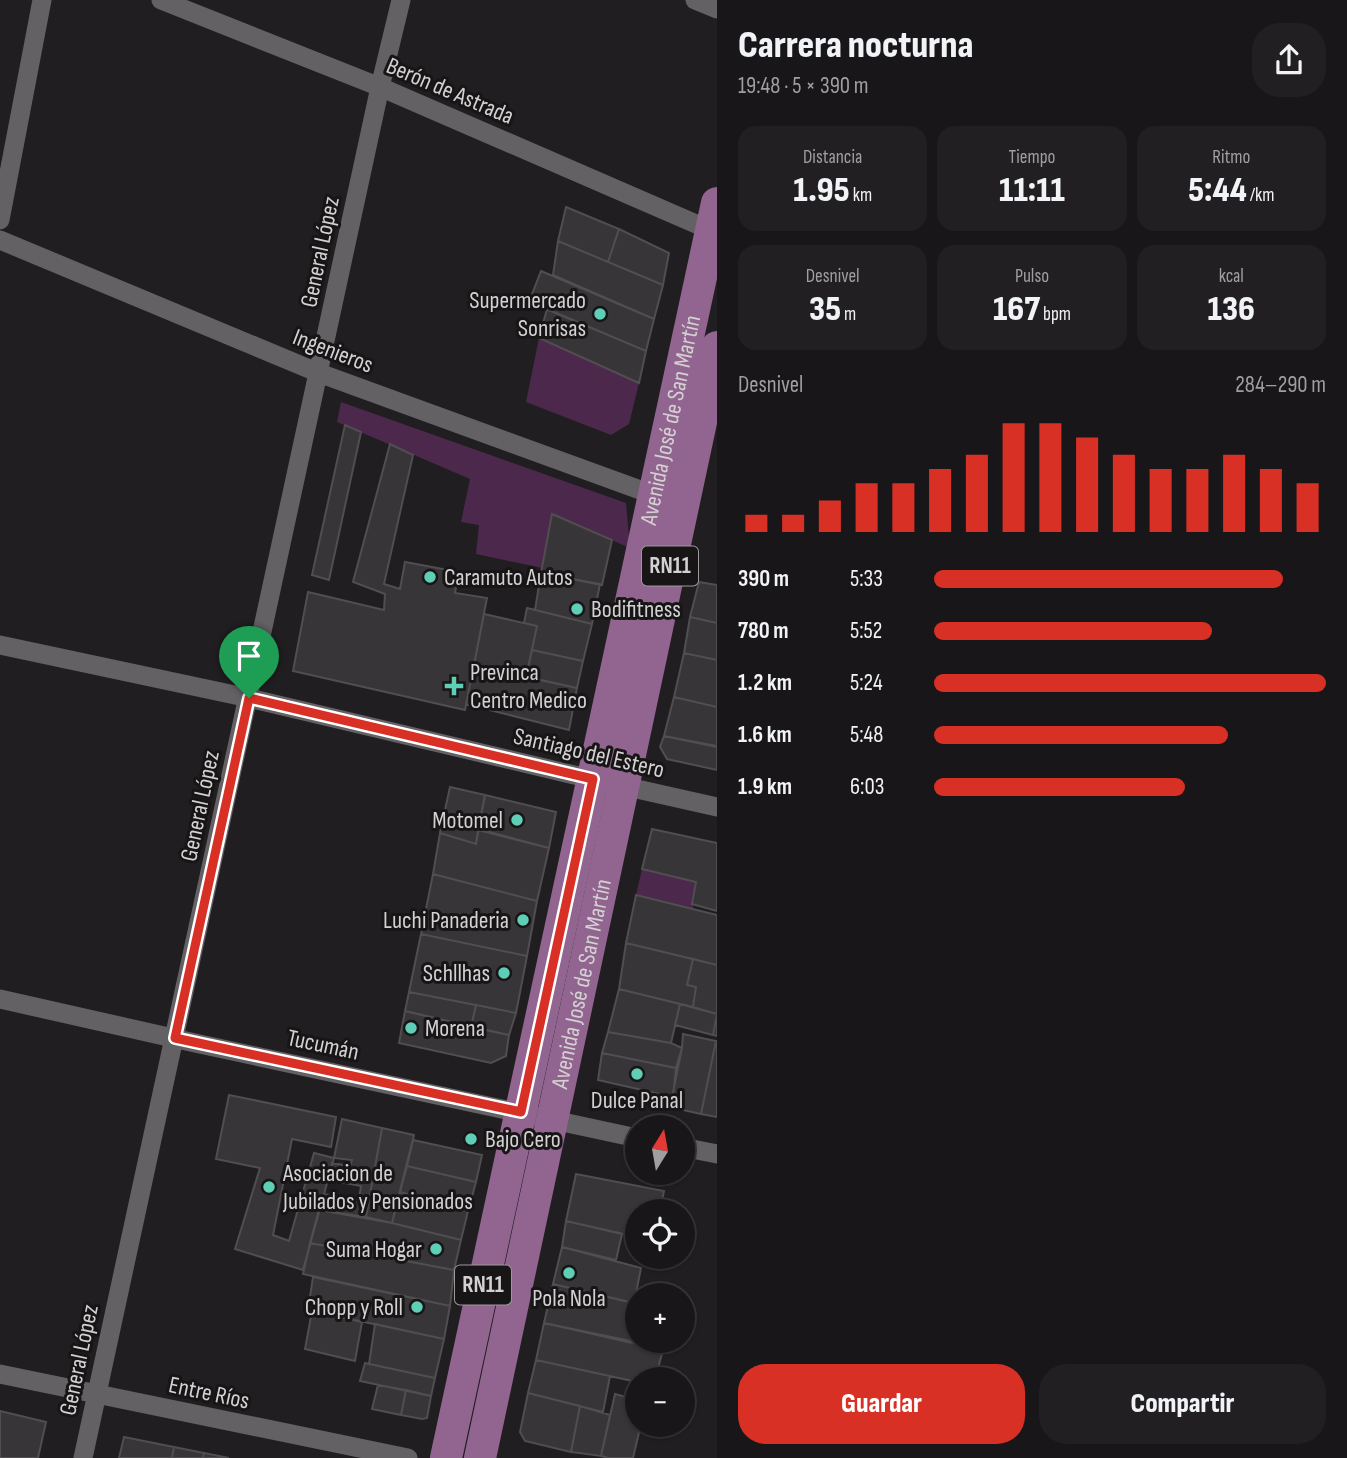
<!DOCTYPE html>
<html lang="es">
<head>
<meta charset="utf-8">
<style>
	:root { --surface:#181618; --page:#211f21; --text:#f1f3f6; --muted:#9f9fa2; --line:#363537; --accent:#d93025 }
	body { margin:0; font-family:"Sofia Sans Condensed",sans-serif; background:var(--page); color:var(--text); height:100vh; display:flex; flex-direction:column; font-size:26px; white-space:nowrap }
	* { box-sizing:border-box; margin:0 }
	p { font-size:23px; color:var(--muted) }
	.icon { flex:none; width:38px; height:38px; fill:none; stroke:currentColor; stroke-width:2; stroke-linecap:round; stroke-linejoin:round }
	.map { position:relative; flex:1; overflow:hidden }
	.side { display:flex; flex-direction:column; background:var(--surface); width:630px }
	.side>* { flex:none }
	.needle { width:46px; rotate:11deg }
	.fabs { position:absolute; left:625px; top:1115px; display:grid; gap:14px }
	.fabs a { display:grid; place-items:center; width:70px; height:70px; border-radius:50%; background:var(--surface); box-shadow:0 2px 5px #0004,0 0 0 2px var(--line); font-size:35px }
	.pin { position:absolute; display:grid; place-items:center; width:60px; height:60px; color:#fff; margin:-72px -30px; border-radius:50% 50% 50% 0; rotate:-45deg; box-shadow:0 0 7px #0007 }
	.pin .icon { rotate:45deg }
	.round { display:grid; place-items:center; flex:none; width:74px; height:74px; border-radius:28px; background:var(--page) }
	.head { display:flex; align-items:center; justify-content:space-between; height:119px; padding:0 21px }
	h1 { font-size:38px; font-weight:800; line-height:52px }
	.stats { display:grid; grid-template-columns:repeat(3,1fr); gap:10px; height:119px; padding:7px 21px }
	.stats div { display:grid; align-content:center; border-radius:18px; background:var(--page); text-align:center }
	.stats b { font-size:35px; font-weight:800 }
	.stats small { font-size:19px; font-weight:400 }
	.stats p { font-size:19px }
	.chart { height:196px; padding:14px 21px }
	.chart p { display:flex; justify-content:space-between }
	.chart svg { width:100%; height:126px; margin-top:7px; stroke:var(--accent); stroke-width:6 }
	.button { display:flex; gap:14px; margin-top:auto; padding:14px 21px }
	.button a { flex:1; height:80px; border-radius:28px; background:var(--accent); color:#fff; font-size:28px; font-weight:800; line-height:80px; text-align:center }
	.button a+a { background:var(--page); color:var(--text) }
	ul { padding:0 21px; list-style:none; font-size:23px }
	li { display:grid; grid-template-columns:112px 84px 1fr; align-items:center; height:52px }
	li i { height:18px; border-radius:9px; background:var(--accent) }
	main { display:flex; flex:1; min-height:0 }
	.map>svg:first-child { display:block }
</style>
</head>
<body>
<main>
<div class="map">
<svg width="717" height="1458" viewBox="0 0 717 1458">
	<rect width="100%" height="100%" fill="#201e20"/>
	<path fill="#4c294c" d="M 539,338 L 639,383 L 629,424 L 611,435 L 526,402 Z
		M 341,402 L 626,503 L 630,548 L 552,514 L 542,568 L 476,554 L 479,525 L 461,522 L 470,479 L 337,422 Z
		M 642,869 L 696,882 L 693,909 L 636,895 Z"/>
	<path fill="#373537" stroke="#504e50" stroke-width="2" d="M 566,207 L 619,229 L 608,262 L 558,241 Z
		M 619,229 L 669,253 L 663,285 L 608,262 Z
		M 558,241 L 663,285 L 654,319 L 553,275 Z
		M 541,271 L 654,319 L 646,351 L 529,302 Z
		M 547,309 L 646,351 L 639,383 L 539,338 Z
		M 345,425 L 361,432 L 329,580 L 312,575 Z
		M 390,444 L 413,455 L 384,584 L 400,589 L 405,562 L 459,572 L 455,593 L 487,598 L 465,710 L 293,671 L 308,592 L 384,610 L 385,594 L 353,582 Z
		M 552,514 L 612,540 L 602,585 L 541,573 Z
		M 541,573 L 600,584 L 592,624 L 535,610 Z
		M 699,582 L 717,585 L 717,623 L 690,617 Z
		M 527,608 L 592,624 L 583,661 L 532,650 L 537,626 L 524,623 Z
		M 484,614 L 537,626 L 526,677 L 474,665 Z
		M 690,617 L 717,623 L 717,660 L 684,653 Z
		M 532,650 L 583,661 L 577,688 L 526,677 Z
		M 684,653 L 717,660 L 717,707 L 674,697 Z
		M 474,665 L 577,688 L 569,730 L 466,704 Z
		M 674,697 L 717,707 L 717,746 L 664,736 Z
		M 664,736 L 717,747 L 717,770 L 667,759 L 660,747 Z
		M 450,787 L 485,795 L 476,844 L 440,833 Z
		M 485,795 L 556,812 L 549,848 L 478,829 Z
		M 652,829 L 717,843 L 717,911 L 692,904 L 696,882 L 642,869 Z
		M 478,830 L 549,848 L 537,901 L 433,874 L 440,833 L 476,844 Z
		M 433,874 L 537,901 L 527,956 L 421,934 Z
		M 636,895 L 717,915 L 717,965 L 626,943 Z
		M 421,934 L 527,956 L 516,1013 L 409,992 Z
		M 626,943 L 693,959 L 687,985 L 696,987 L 693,1007 L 619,989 Z
		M 693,959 L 717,965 L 717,1014 L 693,1007 L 696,987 L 687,985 Z
		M 619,989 L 680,1004 L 671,1043 L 608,1032 Z
		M 409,992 L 476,1005 L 471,1027 L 405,1011 Z
		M 680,1004 L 717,1014 L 713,1035 L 675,1025 Z
		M 476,1005 L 516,1013 L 509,1035 L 471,1027 Z
		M 405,1011 L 509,1035 L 506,1056 L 491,1063 L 399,1043 Z
		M 717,1014 L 717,1036 L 713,1035 Z
		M 608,1032 L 671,1043 L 682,1048 L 676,1068 L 602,1053 Z
		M 683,1034 L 716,1041 L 701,1114 L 670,1107 L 682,1048 Z
		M 716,1041 L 717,1041 L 717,1117 L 701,1114 Z
		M 602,1053 L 676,1068 L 673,1097 L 598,1080 Z
		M 229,1095 L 336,1117 L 331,1147 L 292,1139 L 273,1235 L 289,1241 L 314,1153 L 334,1158 L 303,1270 L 235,1249 L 260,1168 L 216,1159 Z
		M 342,1119 L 382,1128 L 366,1217 L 319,1210 L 324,1194 L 359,1199 L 361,1186 L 328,1180 L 332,1163 L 350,1166 L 352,1160 L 334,1158 Z
		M 382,1128 L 414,1135 L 392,1223 L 366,1217 Z
		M 413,1140 L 482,1155 L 476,1182 L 407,1166 Z
		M 407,1166 L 476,1182 L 468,1211 L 400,1192 Z
		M 576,1174 L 664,1191 L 660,1211 L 637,1211 L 637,1237 L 566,1221 Z
		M 400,1192 L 468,1211 L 461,1240 L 392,1223 Z
		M 319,1210 L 392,1223 L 461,1240 L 454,1270 L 310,1243 Z
		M 566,1221 L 622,1234 L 616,1260 L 562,1247 Z
		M 310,1243 L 454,1270 L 450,1306 L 303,1274 Z
		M 562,1247 L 641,1268 L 634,1303 L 553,1284 Z
		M 313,1277 L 450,1306 L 444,1339 L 308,1310 Z
		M 553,1284 L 637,1304 L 637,1340 L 661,1340 L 659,1347 L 544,1323 Z
		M 312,1311 L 362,1322 L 355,1361 L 305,1349 Z
		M 544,1323 L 663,1350 L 655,1379 L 637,1379 L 637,1382 L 536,1360 Z
		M 375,1324 L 444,1339 L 435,1378 L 369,1364 Z
		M 536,1360 L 610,1376 L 603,1412 L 528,1393 Z
		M 365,1363 L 435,1378 L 431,1396 L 360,1381 Z
		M 378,1385 L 406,1390 L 401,1415 L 372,1409 Z
		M 406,1390 L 431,1396 L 427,1418 L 422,1419 L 401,1415 Z
		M 528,1393 L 580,1406 L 571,1452 L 525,1441 L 520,1432 Z
		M 615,1394 L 637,1400 L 637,1424 L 641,1424 L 633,1458 L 609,1458 L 601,1456 Z
		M 580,1406 L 610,1415 L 601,1456 L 571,1452 Z
		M 0,1411 L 46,1422 L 38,1458 L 0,1458 Z
		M 124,1437 L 174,1447 L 172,1458 L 119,1458 Z
		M 174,1447 L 204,1453 L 203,1458 L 172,1458 Z
		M 204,1453 L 229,1458 L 203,1458 Z"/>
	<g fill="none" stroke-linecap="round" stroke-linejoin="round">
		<path stroke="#636163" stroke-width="19" d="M 161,0 L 380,87 L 717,233
			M 695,0 L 717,9
			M 0,220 L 42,0
			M 0,240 L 319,373 L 654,495
			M 0,645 L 249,698 L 570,774 L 717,807
			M 0,999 L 195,1043 L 637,1138
			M 682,1147 L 717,1154
			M 0,1374 L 408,1458
			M 83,1458 L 380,87 L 401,0"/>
		<g stroke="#926591" stroke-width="32">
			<path id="s1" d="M 446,1458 L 717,203"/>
			<path id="s2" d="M 480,1458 L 717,347"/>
		</g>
	</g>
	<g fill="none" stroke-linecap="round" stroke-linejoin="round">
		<defs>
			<path id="route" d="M 249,698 L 593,779 L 521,1112 L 175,1038 Z"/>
		</defs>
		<use href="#route" stroke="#fff" stroke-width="14"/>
		<use href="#route" stroke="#d93025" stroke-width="9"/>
	</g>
	<g fill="#5eceb7" stroke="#171516" stroke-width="2.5">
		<circle cx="600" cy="314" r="7"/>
		<circle cx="430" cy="577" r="7"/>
		<circle cx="577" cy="609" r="7"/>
		<path d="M450.5 675.5h7v7h7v7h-7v7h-7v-7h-7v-7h7z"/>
		<circle cx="517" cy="820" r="7"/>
		<circle cx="523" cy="920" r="7"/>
		<circle cx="504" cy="973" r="7"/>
		<circle cx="411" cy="1028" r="7"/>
		<circle cx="637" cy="1074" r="7"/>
		<circle cx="471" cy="1139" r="7"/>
		<circle cx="269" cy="1187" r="7"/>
		<circle cx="436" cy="1249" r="7"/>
		<circle cx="569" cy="1273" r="7"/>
		<circle cx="417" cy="1307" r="7"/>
	</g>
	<g text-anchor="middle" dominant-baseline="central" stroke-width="6" stroke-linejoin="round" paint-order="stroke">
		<g fill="#171516" stroke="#9b999a" stroke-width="2">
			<rect x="642" y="546.5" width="56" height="39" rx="5"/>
			<rect x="455" y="1265.5" width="56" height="39" rx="5"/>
		</g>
		<g font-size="23" font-weight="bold" fill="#d3d1d2">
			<text x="670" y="566">RN11</text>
			<text x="483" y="1285">RN11</text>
		</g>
		<g font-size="24" fill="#d3d1d2" stroke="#171516">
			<text transform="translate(450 91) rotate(23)">Berón de Astrada</text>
			<text transform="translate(320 252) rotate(-78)">General López</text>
			<text transform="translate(333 351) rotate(21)">Ingenieros</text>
			<text stroke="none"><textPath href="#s1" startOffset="1062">Avenida José de San Martín</textPath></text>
			<text transform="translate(589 753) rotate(13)">Santiago del Estero</text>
			<text transform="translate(200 806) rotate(-78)">General López</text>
			<text stroke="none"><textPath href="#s2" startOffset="485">Avenida José de San Martín</textPath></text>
			<text transform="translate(323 1045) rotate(12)">Tucumán</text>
			<text transform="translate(79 1360) rotate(-78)">General López</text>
			<text transform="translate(209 1393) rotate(12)">Entre Ríos</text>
		</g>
		<g font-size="24" fill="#d3d1d2" stroke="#171516" text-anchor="end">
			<text x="586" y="300">Supermercado<tspan x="586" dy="28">Sonrisas</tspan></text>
			<text x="444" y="577" text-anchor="start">Caramuto Autos</text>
			<text x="591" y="609" text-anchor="start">Bodifitness</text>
			<text x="470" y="672" text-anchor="start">Previnca<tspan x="470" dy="28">Centro Medico</tspan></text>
			<text x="503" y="820">Motomel</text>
			<text x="509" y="920">Luchi Panaderia</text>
			<text x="490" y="973">Schllhas</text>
			<text x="425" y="1028" text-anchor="start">Morena</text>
			<text x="637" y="1100" text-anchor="middle">Dulce Panal</text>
			<text x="485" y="1139" text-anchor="start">Bajo Cero</text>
			<text x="283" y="1173" text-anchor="start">Asociacion de<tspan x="283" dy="28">Jubilados y Pensionados</tspan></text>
			<text x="422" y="1249">Suma Hogar</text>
			<text x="569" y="1298" text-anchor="middle">Pola Nola</text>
			<text x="403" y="1307">Chopp y Roll</text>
		</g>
	</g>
</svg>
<div class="fabs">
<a><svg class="needle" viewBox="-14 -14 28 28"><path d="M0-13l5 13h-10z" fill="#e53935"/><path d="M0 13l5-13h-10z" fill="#9f9fa2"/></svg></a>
<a><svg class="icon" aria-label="locate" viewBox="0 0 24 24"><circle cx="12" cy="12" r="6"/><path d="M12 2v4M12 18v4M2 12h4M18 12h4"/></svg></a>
<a>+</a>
<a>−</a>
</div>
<div class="pin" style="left:249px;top:698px;background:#1e9e55"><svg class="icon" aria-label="arrive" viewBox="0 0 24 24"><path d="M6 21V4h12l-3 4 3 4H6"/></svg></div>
</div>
<section class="side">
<div class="head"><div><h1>Carrera nocturna</h1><p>19:48 · 5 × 390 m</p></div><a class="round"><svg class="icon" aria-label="share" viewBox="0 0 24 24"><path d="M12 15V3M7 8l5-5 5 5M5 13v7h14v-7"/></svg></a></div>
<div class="stats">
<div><p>Distancia</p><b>1.95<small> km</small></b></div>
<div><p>Tiempo</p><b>11:11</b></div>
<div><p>Ritmo</p><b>5:44<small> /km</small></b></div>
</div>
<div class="stats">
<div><p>Desnivel</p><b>35<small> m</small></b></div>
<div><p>Pulso</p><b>167<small> bpm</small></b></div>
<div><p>kcal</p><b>136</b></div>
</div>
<div class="chart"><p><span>Desnivel</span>284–290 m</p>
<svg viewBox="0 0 160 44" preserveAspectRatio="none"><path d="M5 44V38M15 44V38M25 44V33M35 44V27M45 44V27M55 44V22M65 44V17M75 44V6M85 44V6M95 44V11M105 44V17M115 44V22M125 44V22M135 44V17M145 44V22M155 44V27"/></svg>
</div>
<ul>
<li><b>390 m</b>5:33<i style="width:89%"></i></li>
<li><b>780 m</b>5:52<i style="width:71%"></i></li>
<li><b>1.2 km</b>5:24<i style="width:100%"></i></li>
<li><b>1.6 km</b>5:48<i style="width:75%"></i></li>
<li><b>1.9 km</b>6:03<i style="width:64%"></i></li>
</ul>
<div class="button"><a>Guardar</a><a>Compartir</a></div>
</section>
</main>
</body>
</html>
